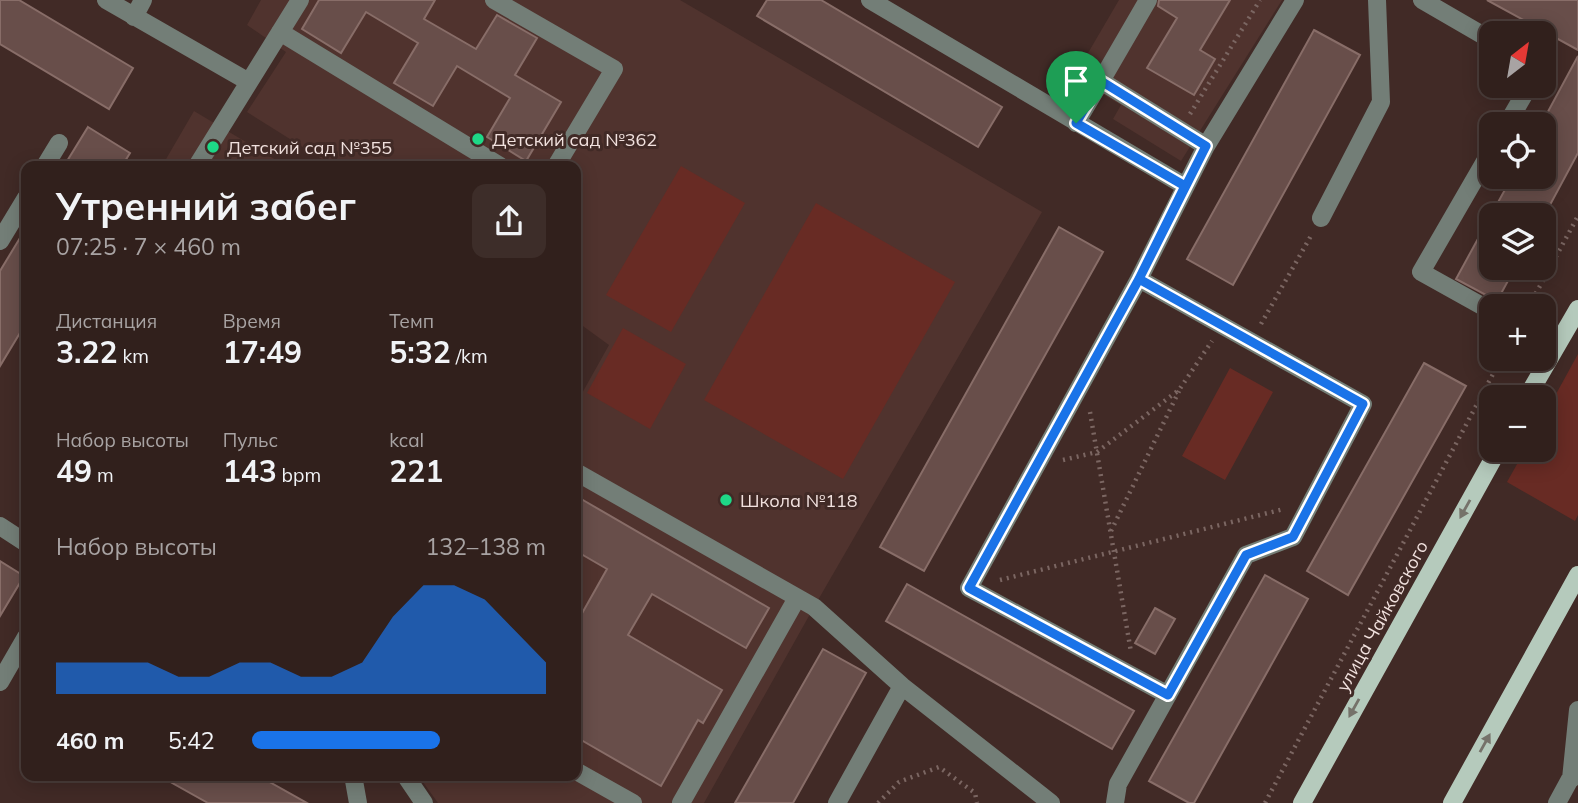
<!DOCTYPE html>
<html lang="ru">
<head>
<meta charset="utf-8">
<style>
	:root { --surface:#31201c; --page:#3d2d29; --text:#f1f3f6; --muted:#a8a3a3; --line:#4c3e3b; --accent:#1a73e8 }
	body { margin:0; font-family:Mulish,sans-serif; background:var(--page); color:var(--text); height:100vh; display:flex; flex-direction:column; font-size:26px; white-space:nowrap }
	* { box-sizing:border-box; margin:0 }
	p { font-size:23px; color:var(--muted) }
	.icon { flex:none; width:38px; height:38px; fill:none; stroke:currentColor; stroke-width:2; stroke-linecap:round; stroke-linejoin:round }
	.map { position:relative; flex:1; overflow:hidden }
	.drawer { position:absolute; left:21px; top:161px; width:560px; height:620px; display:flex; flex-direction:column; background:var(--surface); border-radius:14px; box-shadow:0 4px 18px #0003,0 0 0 2px var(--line) }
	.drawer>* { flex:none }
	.needle { width:46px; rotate:31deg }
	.tools { position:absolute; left:1479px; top:21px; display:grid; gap:14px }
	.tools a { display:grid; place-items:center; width:77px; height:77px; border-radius:14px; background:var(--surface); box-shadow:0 4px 18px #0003,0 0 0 2px var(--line); font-size:35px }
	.pin { position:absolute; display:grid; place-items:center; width:60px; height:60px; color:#fff; margin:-72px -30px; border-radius:50% 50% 50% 0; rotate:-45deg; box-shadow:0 0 7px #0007 }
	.pin .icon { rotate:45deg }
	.round { display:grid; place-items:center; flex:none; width:74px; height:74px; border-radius:14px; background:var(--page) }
	.overview { display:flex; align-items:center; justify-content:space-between; height:119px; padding:0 35px }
	h1 { font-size:38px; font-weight:700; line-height:52px }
	.metrics { display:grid; grid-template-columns:repeat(3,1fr); gap:10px; height:119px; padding:7px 35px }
	.metrics div { display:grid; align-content:center }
	.metrics b { font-size:30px; font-weight:700 }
	.metrics small { font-size:19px; font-weight:400 }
	.metrics p { font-size:19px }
	.chart { height:196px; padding:14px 35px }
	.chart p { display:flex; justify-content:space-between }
	.chart svg { width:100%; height:126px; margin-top:7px; fill:var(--accent); opacity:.7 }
	ul { padding:0 35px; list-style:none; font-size:23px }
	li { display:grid; grid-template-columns:112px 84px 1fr; align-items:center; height:52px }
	li i { height:18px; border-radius:9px; background:var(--accent) }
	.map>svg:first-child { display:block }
</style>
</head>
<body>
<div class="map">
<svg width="1578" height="803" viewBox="0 0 1578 803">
	<rect width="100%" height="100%" fill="#412a26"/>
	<path fill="#50332e" d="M 261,0 L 680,0 L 1042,212 L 814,607 L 704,803 L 438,803 L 418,775 L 576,775 L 576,404 L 609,345 L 576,321 L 576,166 L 333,166 L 247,112 L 286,52 L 247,25 Z
		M 1119,0 L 1282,0 L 1181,161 L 1113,119 L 1121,105 L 1074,77 Z
		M 194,111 L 286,166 L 162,166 Z"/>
	<path fill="#682b24" d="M 681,166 L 745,203 L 671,332 L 606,295 Z
		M 816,203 L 955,282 L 843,479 L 704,400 Z
		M 623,328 L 686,364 L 650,429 L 587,393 Z
		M 1578,354 L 1578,515 L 1575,521 L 1507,482 L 1525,450 L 1544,450 L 1544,416 Z
		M 1230,368 L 1273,392 L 1225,480 L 1182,456 Z"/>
	<path fill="#684e4a" stroke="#886d68" stroke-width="2" d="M 0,0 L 19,0 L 133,68 L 109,109 L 0,44 Z
		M 319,0 L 435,0 L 424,19 L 476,49 L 497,15 L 537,38 L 515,75 L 561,102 L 526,161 L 487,137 L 510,98 L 457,66 L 433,106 L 394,83 L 418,43 L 366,12 L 341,53 L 302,29 Z
		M 767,0 L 821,0 L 1002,107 L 978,147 L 757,16 Z
		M 1159,0 L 1230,0 L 1200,50 L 1215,59 L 1194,95 L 1147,68 L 1177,18 L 1158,6 Z
		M 1487,0 L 1578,0 L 1578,50 Z
		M 1314,30 L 1360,55 L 1233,285 L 1187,259 Z
		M 1578,56 L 1578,153 L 1544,216 L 1491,215 L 1512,177 L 1544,177 L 1544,119 Z
		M 88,127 L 130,153 L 122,166 L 64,166 Z
		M 1491,215 L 1491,268 L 1515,268 L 1497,301 L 1456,279 Z
		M 1059,227 L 1103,252 L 924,571 L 880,547 Z
		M 26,228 L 26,323 L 0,366 L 0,271 Z
		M 1424,363 L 1466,386 L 1348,595 L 1307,571 Z
		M 576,496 L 769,608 L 746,648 L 652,594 L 628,635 L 722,690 L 703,723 L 698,720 L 661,786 L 576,737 L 576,624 L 607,569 L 576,551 Z
		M 0,561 L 24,576 L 0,616 Z
		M 1265,575 L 1308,599 L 1194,803 L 1189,803 L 1149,781 Z
		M 907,584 L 1134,711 L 1112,749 L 886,621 Z
		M 1155,608 L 1175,619 L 1155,654 L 1135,643 Z
		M 823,649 L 866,673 L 793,803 L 735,803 Z
		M 158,775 L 257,775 L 307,803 L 208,803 Z"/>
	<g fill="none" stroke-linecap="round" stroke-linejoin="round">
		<path stroke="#7b6662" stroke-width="4.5" stroke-dasharray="2 5" stroke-linecap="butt" d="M 1190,114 L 1260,0
			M 1529,306 L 1578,216
			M 1261,324 L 1312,234
			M 1090,412 L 1131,652
			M 1063,460 L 1097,452 L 1179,390 L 1212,341
			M 1111,531 L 1179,391
			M 1000,580 L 1284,509
			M 878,803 L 899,782 L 939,767 L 975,793 L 977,803
			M 1265,803 L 1501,359"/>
		<path stroke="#737e77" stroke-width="18" d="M 106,0 L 249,82
			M 494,0 L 614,69 L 556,166
			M 870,0 L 1185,186
			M 1148,0 L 1101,81 L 1206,146
			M 1422,0 L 1491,40
			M 134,17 L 143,0
			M 280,32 L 500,166
			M 1076,123 L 1101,81
			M 1507,124 L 1529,86
			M 1491,151 L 1421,272 L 1491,311
			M 45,166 L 59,143
			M 197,166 L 300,0
			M 1321,218 L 1381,102 L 1377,0
			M 0,241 L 26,198
			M 576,472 L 814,607 L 902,686 L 1051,803
			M 0,526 L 26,543
			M 0,682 L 26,637
			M 1168,695 L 969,588 L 1139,279 L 1206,146 L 1295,0
			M 576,771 L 633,803
			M 353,775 L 358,803
			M 405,775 L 424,803
			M 1571,779 L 1578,710
			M 681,803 L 797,598
			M 837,803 L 902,686
			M 1115,803 L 1118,784 L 1246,555 L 1293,537 L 1363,404 L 1139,279
			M 1557,803 L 1576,768"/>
		<path stroke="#b5cabc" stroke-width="18" d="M 1527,397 L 1578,309
			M 1302,803 L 1498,450
			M 1452,803 L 1578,575"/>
	</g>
	<defs><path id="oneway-solid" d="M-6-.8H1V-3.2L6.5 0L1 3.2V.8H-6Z" transform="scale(1.75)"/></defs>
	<g fill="#75726a">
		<use href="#oneway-solid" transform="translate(1465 509) rotate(119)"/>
		<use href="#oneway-solid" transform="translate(1354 708) rotate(119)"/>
		<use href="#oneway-solid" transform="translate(1485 743) rotate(-61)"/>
	</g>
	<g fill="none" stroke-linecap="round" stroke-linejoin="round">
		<defs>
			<path id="route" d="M 1076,123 L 1185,186 L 1139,279 L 969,588 L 1168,695 L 1246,555 L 1293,537 L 1363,404 L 1139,279 L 1206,146 L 1101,81 L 1076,123"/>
		</defs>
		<use href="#route" stroke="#fff" stroke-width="14"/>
		<use href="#route" stroke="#1a73e8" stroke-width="9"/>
	</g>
	<g fill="#1ed887" stroke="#412a26" stroke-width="2.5">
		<circle cx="478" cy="139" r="7"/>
		<circle cx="213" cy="147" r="7"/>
		<circle cx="726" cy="500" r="7"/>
	</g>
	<g text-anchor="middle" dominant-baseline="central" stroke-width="6" stroke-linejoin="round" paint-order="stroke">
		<g font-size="18" fill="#f1e1de" stroke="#412a26" text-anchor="start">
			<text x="492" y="139">Детский сад №362</text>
			<text x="227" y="147">Детский сад №355</text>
			<text x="740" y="500">Школа №118</text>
		</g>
		<g font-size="18" fill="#f1e1de" stroke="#412a26">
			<text transform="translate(1382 616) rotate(-61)">улица Чайковского</text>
		</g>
	</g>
</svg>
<div class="tools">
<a><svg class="needle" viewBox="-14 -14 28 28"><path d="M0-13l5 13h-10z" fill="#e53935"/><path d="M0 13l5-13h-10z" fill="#a8a3a3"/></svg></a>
<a><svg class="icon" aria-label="locate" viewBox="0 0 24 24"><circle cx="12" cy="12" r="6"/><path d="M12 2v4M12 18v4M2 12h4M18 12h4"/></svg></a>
<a><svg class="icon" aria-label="layers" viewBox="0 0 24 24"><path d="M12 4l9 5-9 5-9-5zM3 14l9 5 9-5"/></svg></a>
<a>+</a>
<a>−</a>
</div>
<div class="pin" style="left:1076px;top:123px;background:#1e9e55"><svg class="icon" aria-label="arrive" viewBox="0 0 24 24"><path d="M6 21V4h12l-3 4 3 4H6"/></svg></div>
<section class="drawer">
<div class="overview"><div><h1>Утренний забег</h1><p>07:25 · 7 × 460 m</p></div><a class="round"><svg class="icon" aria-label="share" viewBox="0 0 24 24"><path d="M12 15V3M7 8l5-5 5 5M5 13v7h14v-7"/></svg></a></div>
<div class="metrics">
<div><p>Дистанция</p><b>3.22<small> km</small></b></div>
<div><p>Время</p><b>17:49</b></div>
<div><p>Темп</p><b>5:32<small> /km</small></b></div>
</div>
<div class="metrics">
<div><p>Набор высоты</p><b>49<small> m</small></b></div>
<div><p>Пульс</p><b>143<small> bpm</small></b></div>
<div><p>kcal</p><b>221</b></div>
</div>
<div class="chart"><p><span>Набор высоты</span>132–138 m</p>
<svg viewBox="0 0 160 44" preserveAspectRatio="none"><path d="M0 44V33L10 33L20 33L30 33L40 38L50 38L60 33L70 33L80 38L90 38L100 33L110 17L120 6L130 6L140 11L150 22L160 33V44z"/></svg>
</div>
<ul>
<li><b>460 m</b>5:42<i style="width:64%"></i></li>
</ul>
</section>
</div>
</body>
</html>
